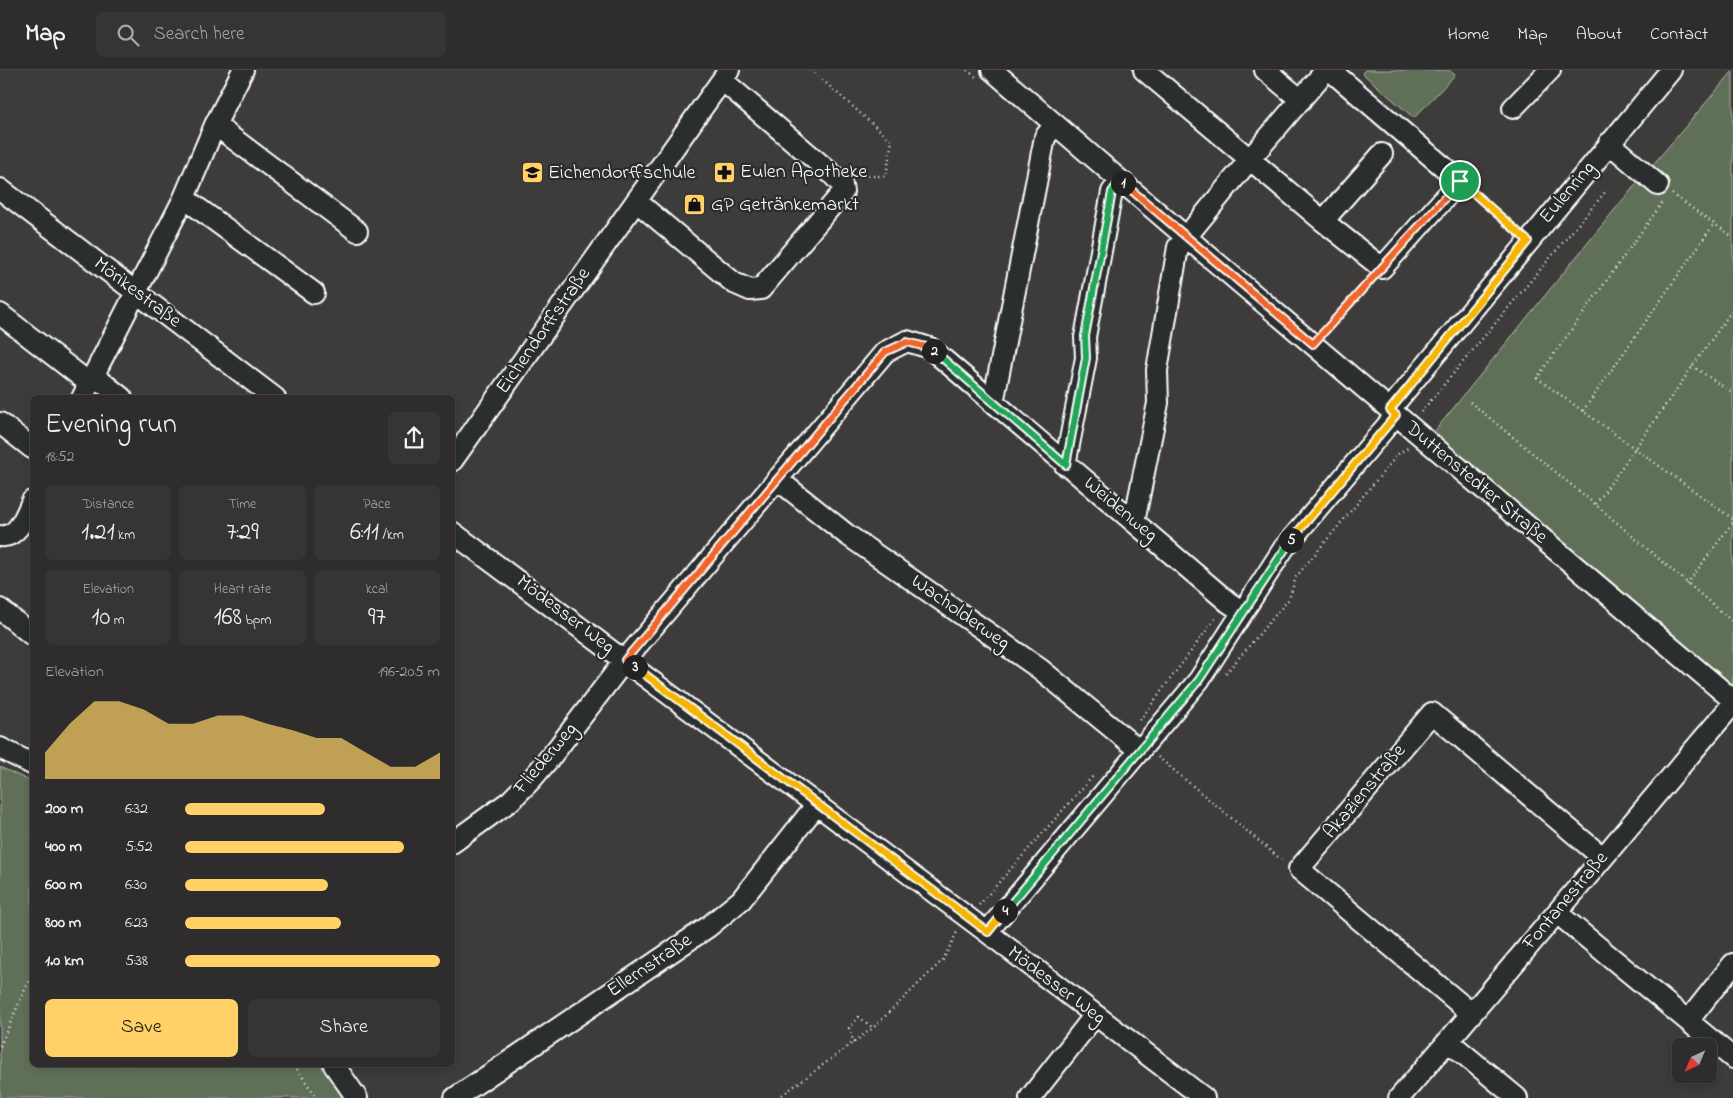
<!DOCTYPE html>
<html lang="en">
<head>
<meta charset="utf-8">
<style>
	:root { --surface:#2e2c2c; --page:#363434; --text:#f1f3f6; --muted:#a7a7a9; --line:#494848; --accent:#ffd166 }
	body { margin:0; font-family:"Indie Flower",sans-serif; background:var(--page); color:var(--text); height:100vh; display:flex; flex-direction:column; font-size:19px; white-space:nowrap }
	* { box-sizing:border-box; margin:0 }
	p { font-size:16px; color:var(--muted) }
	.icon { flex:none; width:28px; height:28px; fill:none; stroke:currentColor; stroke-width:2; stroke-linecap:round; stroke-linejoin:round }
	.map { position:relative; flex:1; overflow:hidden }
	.details { position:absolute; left:30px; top:325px; width:425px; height:672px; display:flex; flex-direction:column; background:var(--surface); border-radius:8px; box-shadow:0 2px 8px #0003,0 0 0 1px var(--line) }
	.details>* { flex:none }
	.needle { width:32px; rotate:224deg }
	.buttons { position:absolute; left:1672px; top:968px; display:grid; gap:10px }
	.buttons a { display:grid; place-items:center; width:45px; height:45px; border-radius:8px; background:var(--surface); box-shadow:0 2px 8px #0003,0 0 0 1px var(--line); font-size:25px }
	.pin { position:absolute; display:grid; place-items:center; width:42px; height:42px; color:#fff; margin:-21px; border:2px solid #fff; border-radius:50%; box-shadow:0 1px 5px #0007 }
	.km { position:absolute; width:25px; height:25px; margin:-12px; border-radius:50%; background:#222; color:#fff; font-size:14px; line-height:25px; text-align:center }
	.round { display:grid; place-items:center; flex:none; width:52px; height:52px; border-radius:8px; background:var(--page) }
	.summary { display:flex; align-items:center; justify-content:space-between; height:85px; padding:0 15px }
	h1 { font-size:28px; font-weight:600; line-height:38px }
	.metrics { display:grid; grid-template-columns:repeat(3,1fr); gap:8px; height:85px; padding:5px 15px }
	.metrics div { display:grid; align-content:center; border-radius:8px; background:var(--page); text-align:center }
	.metrics b { font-size:25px; font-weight:600 }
	.metrics small { font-size:14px; font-weight:400 }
	.metrics p { font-size:14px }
	.chart { height:140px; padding:10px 15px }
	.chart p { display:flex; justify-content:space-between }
	.chart svg { width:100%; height:90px; margin-top:5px; fill:var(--accent); opacity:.7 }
	.action { display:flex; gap:10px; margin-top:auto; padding:10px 15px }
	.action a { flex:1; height:58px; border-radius:8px; background:var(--accent); color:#111; font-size:20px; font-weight:600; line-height:58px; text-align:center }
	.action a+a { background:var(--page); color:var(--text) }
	ul { padding:0 15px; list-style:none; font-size:16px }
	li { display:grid; grid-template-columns:80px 60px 1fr; align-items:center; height:38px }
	li i { height:12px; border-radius:6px; background:var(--accent) }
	header { display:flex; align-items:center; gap:30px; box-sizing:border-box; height:70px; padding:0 25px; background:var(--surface); border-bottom:1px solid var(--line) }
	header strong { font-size:24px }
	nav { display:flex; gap:28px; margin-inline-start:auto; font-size:18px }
	.search { width:350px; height:45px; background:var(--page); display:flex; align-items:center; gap:12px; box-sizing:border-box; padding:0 18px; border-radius:8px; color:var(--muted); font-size:19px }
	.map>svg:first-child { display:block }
</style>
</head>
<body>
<header>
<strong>Map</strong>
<div class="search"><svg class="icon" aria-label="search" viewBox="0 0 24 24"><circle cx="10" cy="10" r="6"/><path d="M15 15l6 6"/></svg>Search here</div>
<nav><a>Home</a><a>Map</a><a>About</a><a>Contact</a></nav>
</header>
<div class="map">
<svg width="1733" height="1028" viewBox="0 0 1733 1028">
	<rect width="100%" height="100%" fill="#3e3b3b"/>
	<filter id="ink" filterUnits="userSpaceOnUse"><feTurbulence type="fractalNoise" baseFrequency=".02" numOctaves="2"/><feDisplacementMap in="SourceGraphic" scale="10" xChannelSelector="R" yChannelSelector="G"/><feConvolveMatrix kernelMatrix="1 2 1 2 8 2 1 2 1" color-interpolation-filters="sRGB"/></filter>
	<g filter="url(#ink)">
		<path fill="#606f58" stroke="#b0b7ac" d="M 1365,0 L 1449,0 L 1455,5 L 1414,48 L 1362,3 Z
			M 1733,1 L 1733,618 L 1433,363 L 1621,132 Z
			M 0,697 L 32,712 L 32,995 L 325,995 L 348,1028 L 0,1028 Z"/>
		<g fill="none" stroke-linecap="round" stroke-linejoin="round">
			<defs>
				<path id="minor" d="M 992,0 L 1186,167 L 1733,630
					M 1144,0 L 1323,151 L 1382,198 L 1460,111 L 1330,0
					M 1265,0 L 1301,30
					M 1513,38 L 1550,0
					M 215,55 L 357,161
					M 1609,73 L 1658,115
					M 0,119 L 275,328
					M 184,128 L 314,223
					M 636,131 L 734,213 L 750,220 L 761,219 L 843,122 L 842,115 L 833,105 L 722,10
					M 1323,151 L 1382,84
					M 0,244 L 89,313
					M 93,305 L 122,328
					M 82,328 L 184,128 L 215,55 L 243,0
					M 993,333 L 1045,67 L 1055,55
					M 1390,339 L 1671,0
					M 0,353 L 32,378
					M 452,391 L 729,0
					M 1065,395 L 1086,288 L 1085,267 L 1112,122 L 1120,111
					M 777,409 L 846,464 L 1040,599 L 1140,681
					M 1134,452 L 1158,333 L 1157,300 L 1178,177 L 1250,89 L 1326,0
					M 452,462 L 987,862 L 1204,1028
					M 0,466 C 18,469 26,444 32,431
					M 0,539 L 32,565
					M 0,678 L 32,694
					M 452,773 L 510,731 L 531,710 L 553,684 L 625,590 L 885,282 L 907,271 L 930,278 L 1228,532 L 1243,542
					M 1557,843 L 1733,988
					M 987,862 L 1199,610 L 1284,478 L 1396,345
					M 1471,943 L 1299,799 L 1432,643 L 1602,787
					M 1688,951 L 1733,894
					M 1448,971 L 1517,1028
					M 334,995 L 357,1028
					M 455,1028 L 708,857 L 741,830 L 817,734
					M 1030,1028 L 1095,945
					M 1399,1028 C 1512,898 1621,765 1733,634"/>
			</defs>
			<use href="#minor" stroke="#fff" stroke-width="24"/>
			<path stroke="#fff" stroke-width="2.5" stroke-dasharray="1 4" stroke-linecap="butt" d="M 811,0 L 892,71 L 886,106 L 857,106
				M 967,0 L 976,7
				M 1473,123 L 1516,160
				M 1672,124 L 1733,167
				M 1662,133 L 1537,308 L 1733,449
				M 1324,261 L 1371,210
				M 1692,296 L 1733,323
				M 1470,332 L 1596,435 L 1733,552
				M 1583,341 L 1714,154
				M 1421,342 L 1606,121
				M 1596,434 L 1733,239
				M 1687,514 L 1733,452
				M 1226,603 L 1289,529 L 1296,507 L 1399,383 L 1408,378
				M 1140,650 L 1217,546
				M 1158,687 L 1284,792
				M 979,835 L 1093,706
				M 854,973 L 849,958 L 859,947 L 873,958
				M 0,976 L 27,915 L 32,907
				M 294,995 L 317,1028
				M 778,1028 L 873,958 L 943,890 L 958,860"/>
			<use href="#minor" stroke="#2a2d2e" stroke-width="20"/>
		</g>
	</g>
	<g fill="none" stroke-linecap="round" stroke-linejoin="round" filter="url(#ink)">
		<defs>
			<path id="split-1" d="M 1123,113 L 1313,274 L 1460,111"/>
			<path id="split-2" d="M 934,281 L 1066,395 L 1086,288 L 1085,266 L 1112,122 L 1120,111 L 1123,113"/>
			<path id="split-3" d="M 635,597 L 625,590 L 885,282 L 907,272 L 930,278 L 934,281"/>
			<path id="split-4" d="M 635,597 L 988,862 L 1005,841"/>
			<path id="split-5" d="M 1005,841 L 1199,610 L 1291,470"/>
			<path id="split-6" d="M 1291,470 L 1396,345 L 1390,340 L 1528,171 L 1460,111"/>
		</defs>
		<use href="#split-1" stroke="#fff" stroke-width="10"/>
		<use href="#split-2" stroke="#fff" stroke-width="10"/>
		<use href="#split-3" stroke="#fff" stroke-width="10"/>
		<use href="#split-4" stroke="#fff" stroke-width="10"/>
		<use href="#split-5" stroke="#fff" stroke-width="10"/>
		<use href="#split-6" stroke="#fff" stroke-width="10"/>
		<use href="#split-1" stroke="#f0652b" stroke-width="6"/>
		<use href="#split-2" stroke="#22a559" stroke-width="6"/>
		<use href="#split-3" stroke="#f0652b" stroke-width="6"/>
		<use href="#split-4" stroke="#f5b400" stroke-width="6"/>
		<use href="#split-5" stroke="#22a559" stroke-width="6"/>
		<use href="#split-6" stroke="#f5b400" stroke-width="6"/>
	</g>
	<defs>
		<symbol id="pharmacy-square" viewBox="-11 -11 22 22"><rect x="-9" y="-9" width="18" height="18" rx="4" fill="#ffd166" stroke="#2a2d2e"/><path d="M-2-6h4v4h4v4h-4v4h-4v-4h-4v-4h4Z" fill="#111"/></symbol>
		<symbol id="school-square" viewBox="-11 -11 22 22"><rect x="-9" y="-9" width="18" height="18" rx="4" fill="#ffd166" stroke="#2a2d2e"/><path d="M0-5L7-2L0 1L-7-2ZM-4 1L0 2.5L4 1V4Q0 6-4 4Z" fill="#111"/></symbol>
		<symbol id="shop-square" viewBox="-11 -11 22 22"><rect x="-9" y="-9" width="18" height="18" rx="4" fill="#ffd166" stroke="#2a2d2e"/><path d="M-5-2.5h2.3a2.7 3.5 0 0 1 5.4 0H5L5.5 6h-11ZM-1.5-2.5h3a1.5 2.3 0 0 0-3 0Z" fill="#111"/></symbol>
	</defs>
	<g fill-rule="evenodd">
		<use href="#pharmacy-square" x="712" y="90" width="25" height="25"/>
		<use href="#school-square" x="520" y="90" width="25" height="25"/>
		<use href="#shop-square" x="682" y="122" width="25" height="25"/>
	</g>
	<g text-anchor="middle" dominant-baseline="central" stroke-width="4.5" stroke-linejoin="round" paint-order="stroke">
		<g font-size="20" fill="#fff" stroke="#2a2d2e" text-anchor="start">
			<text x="740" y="102">Eulen Apotheke</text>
			<text x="548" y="103">Eichendorffschule</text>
			<text x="711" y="135">GP Getränkemarkt</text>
		</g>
		<g font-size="20" fill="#fff" stroke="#2a2d2e">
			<text transform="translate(1568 123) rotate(-50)">Eulenring</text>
			<text transform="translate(137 223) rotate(37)">Mörikestraße</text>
			<text transform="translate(544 261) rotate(-55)">Eichendorffstraße</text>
			<text transform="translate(1476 413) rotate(40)">Duttenstedter Straße</text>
			<text transform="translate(1120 440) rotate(40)">Weidenweg</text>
			<text transform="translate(960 543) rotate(35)">Wacholderweg</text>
			<text transform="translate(565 545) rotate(37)">Mödesser Weg</text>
			<text transform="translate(546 689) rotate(-50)">Fliederweg</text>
			<text transform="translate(1365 722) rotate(-50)">Akazienstraße</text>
			<text transform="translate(1566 831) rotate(-50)">Fontanestraße</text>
			<text transform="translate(650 896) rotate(-34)">Ellernstraße</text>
			<text transform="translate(1056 916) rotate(37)">Mödesser Weg</text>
		</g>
	</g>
</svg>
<div class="buttons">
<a><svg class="needle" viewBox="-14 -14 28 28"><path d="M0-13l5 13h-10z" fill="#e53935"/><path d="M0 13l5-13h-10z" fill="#a7a7a9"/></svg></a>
</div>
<div class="pin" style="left:1460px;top:111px;background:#1e9e55"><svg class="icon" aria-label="arrive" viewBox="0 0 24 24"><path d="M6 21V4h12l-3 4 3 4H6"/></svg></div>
<b class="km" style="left:1123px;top:113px">1</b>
<b class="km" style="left:934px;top:281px">2</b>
<b class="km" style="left:635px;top:597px">3</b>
<b class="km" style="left:1005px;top:841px">4</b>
<b class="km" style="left:1291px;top:470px">5</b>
<section class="details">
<div class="summary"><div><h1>Evening run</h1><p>18:52</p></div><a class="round"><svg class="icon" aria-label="share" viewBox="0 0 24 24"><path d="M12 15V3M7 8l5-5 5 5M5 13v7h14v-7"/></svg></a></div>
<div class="metrics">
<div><p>Distance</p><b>1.21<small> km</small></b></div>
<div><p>Time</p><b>7:29</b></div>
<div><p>Pace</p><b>6:11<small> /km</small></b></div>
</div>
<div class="metrics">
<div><p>Elevation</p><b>10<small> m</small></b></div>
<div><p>Heart rate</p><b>168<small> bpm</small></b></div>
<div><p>kcal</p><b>97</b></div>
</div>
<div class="chart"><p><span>Elevation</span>196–205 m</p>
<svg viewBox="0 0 160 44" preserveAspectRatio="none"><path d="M0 44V31L10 17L20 6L30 6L40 10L50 17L60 17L70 13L80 13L90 17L100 20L110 24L120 24L130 31L140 38L150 38L160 31V44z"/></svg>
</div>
<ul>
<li><b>200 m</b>6:32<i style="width:55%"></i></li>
<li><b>400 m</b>5:52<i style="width:86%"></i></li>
<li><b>600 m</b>6:30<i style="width:56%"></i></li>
<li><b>800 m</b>6:23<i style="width:61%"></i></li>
<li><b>1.0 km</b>5:38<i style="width:100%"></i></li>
</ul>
<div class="action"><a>Save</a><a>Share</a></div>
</section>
</div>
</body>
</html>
